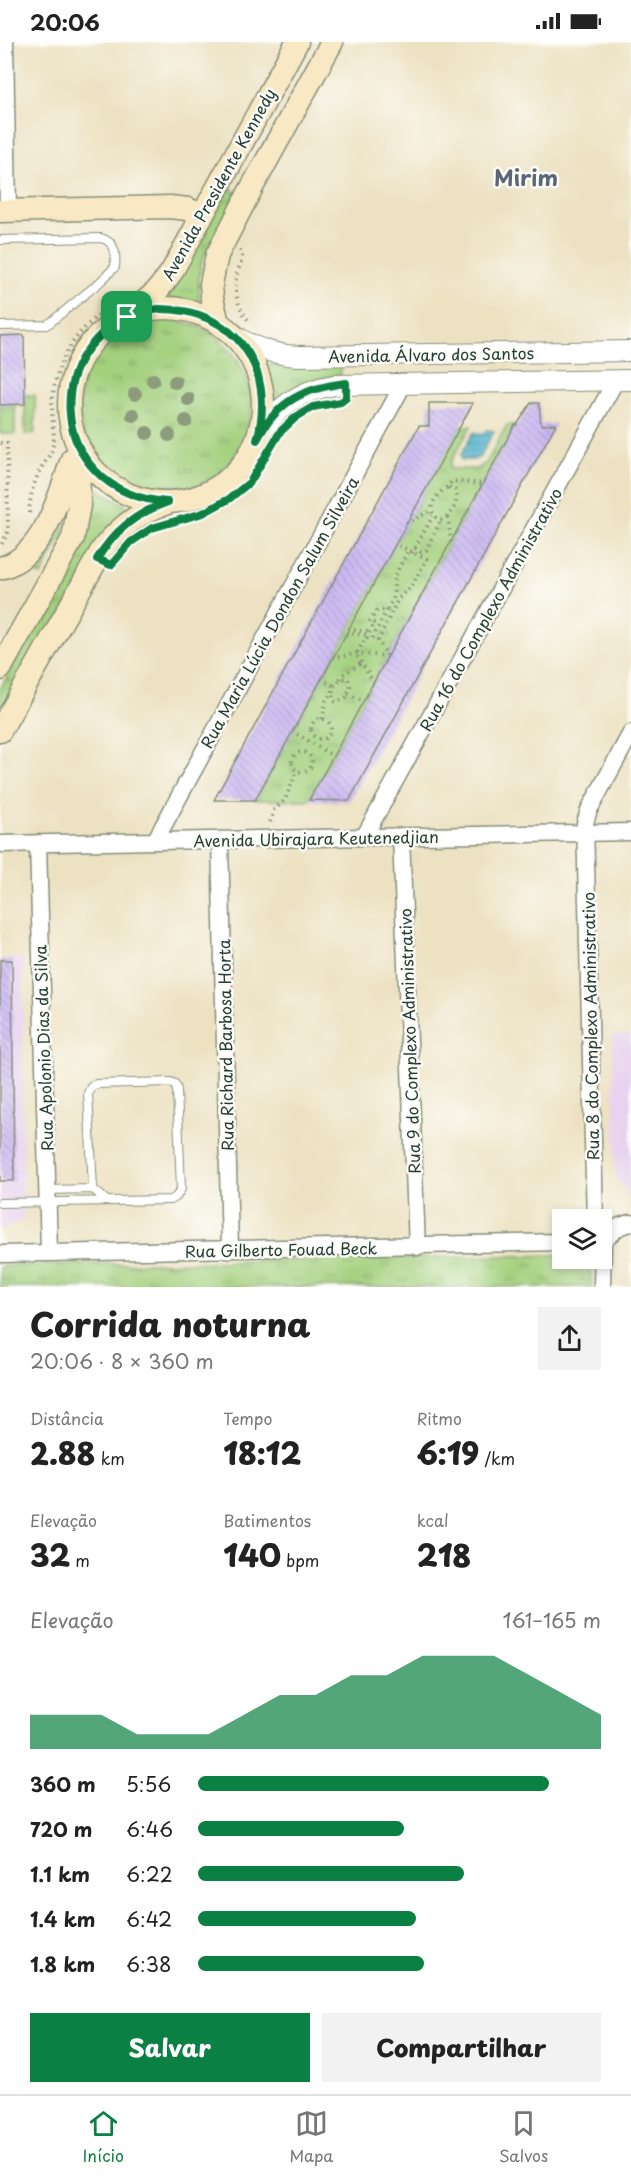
<!DOCTYPE html>
<html lang="pt">
<head>
<meta charset="utf-8">
<style>
	:root { --surface:#fff; --page:#f2f2f2; --text:#222; --muted:#767676; --line:#e0e0e0; --accent:#0b8043 }
	body { margin:0; font-family:"Playpen Sans",sans-serif; background:var(--page); color:var(--text); height:100vh; display:flex; flex-direction:column; font-size:22px; white-space:nowrap }
	* { box-sizing:border-box; margin:0 }
	p { font-size:20px; color:var(--muted) }
	.icon { flex:none; width:33px; height:33px; fill:none; stroke:currentColor; stroke-width:2; stroke-linecap:round; stroke-linejoin:round }
	.map { position:relative; height:1245px; overflow:hidden }
	.panel { display:flex; flex-direction:column; background:var(--surface); flex:1 }
	.panel>* { flex:none }
	.controls { position:absolute; left:552px; top:1167px; display:grid; gap:12px }
	.controls a { display:grid; place-items:center; width:60px; height:60px; border-radius:0px; background:var(--surface); box-shadow:0 3px 9px #0003; font-size:30px }
	.pin { position:absolute; display:grid; place-items:center; width:51px; height:51px; color:#fff; margin:-26px; border-radius:12px; box-shadow:0 3px 9px #0006 }
	.round { display:grid; place-items:center; flex:none; width:63px; height:63px; border-radius:0px; background:var(--page) }
	.summary { display:flex; align-items:center; justify-content:space-between; height:102px; padding:0 30px }
	h1 { font-size:33px; font-weight:800; line-height:45px }
	.stats { display:grid; grid-template-columns:repeat(3,1fr); gap:9px; height:102px; padding:6px 30px }
	.stats div { display:grid; align-content:center }
	.stats b { font-size:30px; font-weight:800 }
	.stats small { font-size:16px; font-weight:400 }
	.stats p { font-size:16px }
	.chart { height:168px; padding:12px 30px }
	.chart p { display:flex; justify-content:space-between }
	.chart svg { width:100%; height:108px; margin-top:6px; fill:var(--accent); opacity:.7 }
	.action { display:flex; gap:12px; margin-top:auto; padding:12px 30px }
	.action a { flex:1; height:69px; border-radius:0px; background:var(--accent); color:#fff; font-size:24px; font-weight:800; line-height:69px; text-align:center }
	.action a+a { background:var(--page); color:var(--text) }
	ul { padding:0 30px; list-style:none; font-size:20px }
	li { display:grid; grid-template-columns:96px 72px 1fr; align-items:center; height:45px }
	li i { height:15px; border-radius:8px; background:var(--accent) }
	.status { display:flex; justify-content:space-between; align-items:center; height:42px; padding:0 30px; background:var(--surface); direction:ltr }
	.status svg { height:16px; fill:currentColor }
	.dock { display:flex; justify-content:space-around; align-items:center; height:84px; border-top:2px solid var(--line); background:var(--surface); font-size:16px; color:var(--muted) }
	.dock a { display:grid; justify-items:center; gap:3px }
	.dock .current { color:var(--accent) }
	.map>svg:first-child { display:block }
</style>
</head>
<body>
<div class="status"><b>20:06</b><svg viewBox="0 0 49 12"><path d="M0 12V9h3v3zM5 12V6h3v6zM10 12V3h3v9zM15 12V0h3v12zM26 1h20v11H26zM47 4h2v5h-2z"/></svg></div>
<div class="map">
<svg width="631" height="1245" viewBox="0 0 631 1245">
	<defs>
		<pattern id="grass-tufts" width="24" height="20" patternUnits="userSpaceOnUse" patternTransform="scale(1.5)"><rect width="24" height="20" fill="#a3d07d"/><path d="M3 7l-1-3M5 7V3M7 7l1-3M15 17l-1-3M17 17v-4M19 17l1-3" fill="none" stroke="#84aa67"/></pattern>
		<pattern id="water-rules" width="6" height="5" patternUnits="userSpaceOnUse" patternTransform="scale(1.5)"><rect width="6" height="5" fill="#4db2cc"/><path d="M0 2.5h6" fill="none" stroke="#3f92a6"/></pattern>
		<pattern id="building-back-hatch" width="6" height="6" patternUnits="userSpaceOnUse" patternTransform="scale(1.5)"><rect width="6" height="6" fill="#cab6f3"/><path d="M-1 5l2 2M0 0l6 6M5-1l2 2" fill="none" stroke="#a395c6"/></pattern>
	</defs>
	<rect width="100%" height="100%" fill="#fdfcf7"/>
	<filter id="ink" filterUnits="userSpaceOnUse"><feTurbulence type="fractalNoise" baseFrequency=".0167" numOctaves="2"/><feDisplacementMap in="SourceGraphic" scale="12" xChannelSelector="R" yChannelSelector="G"/><feConvolveMatrix kernelMatrix="1 2 1 2 8 2 1 2 1" color-interpolation-filters="sRGB"/></filter>
	<filter id="wash" filterUnits="userSpaceOnUse"><feTurbulence type="fractalNoise" baseFrequency=".008" numOctaves="4" result="noise"/><feDisplacementMap in="SourceGraphic" scale="24" xChannelSelector="R" yChannelSelector="G"/><feGaussianBlur stdDeviation="1.35" result="paint"/><feColorMatrix in="noise" values="0 0 0 0 0 0 0 0 0 0 0 0 0 0 0 0 0 1.4 0 .05"/><feComposite in="paint" operator="in"/></filter>
	<g filter="url(#wash)">
		<rect width="100%" height="100%" fill="#ece1c1"/>
		<path fill="#e7d2ef" d="M 23,917 L 23,1176 L 13,1184 L 0,1188 L 0,918 Z
			M 612,993 L 631,993 L 631,1158 L 616,1134 Z"/>
		<path fill="url(#grass-tufts)" stroke="#618658" stroke-width="1.5" d="M 230,144 L 237,154 L 202,218 L 199,237 L 199,261 L 196,262 L 169,258 L 168,255 Z
			M79 364a86 86 0 1 1 172 0a86 86 0 1 1-172 0Z
			M 269,322 L 340,323 L 340,333 L 314,337 L 293,345 L 275,358 L 272,355 L 270,340 L 265,327 Z
			M 25,353 L 35,353 L 35,391 L 25,392 Z
			M 0,363 L 15,363 L 15,392 L 0,392 Z
			M 507,383 L 515,383 L 309,758 L 255,758 L 460,384 L 471,384 L 451,420 L 450,427 L 477,427 L 486,421 Z
			M 89,442 L 126,463 L 129,467 L 0,671 L 0,647 L 75,514 Z
			M 68,463 L 63,492 L 41,534 L 28,527 C 46,511 60,485 68,463 Z
			M 562,1213 L 562,1216 L 586,1217 L 589,1219 L 592,1245 L 0,1245 L 0,1224 Z"/>
		<path fill="url(#water-rules)" stroke="#367880" stroke-width="1.5" d="M 487,388 L 494,389 L 480,415 L 473,418 L 462,418 L 461,413 L 472,393 L 474,390 L 483,392 Z"/>
		<g id="blocks">
			<path fill="url(#building-back-hatch)" d="M 24,293 L 25,362 L 0,363 L 0,294 Z
				M 429,361 L 473,361 L 255,758 L 214,758 L 419,384 L 429,384 Z
				M 531,361 L 539,361 L 541,383 L 556,382 L 349,759 L 309,758 L 515,383 L 517,383 Z
				M 0,918 L 12,918 L 14,1139 L 0,1139 Z"/>
		</g>
	</g>
	<g filter="url(#ink)">
		<use href="#blocks" fill-opacity="0" stroke="#868f7a" stroke-width="1.5"/>
		<g fill="none" stroke-linecap="round" stroke-linejoin="round">
			<defs>
				<path id="service" d="M 0,198 L 101,196 C 116,200 116,212 115,225 L 100,240 L 51,280 L 46,283 L 0,284
					M 47,1148 L 93,1147
					M 0,1161 L 171,1158 L 176,1155 L 181,1147 L 177,1048 L 175,1042 L 170,1040 L 96,1042 L 91,1045 L 88,1051 L 93,1147 L 107,1159"/>
				<path id="minor" d="M 5,0 L 8,168
					M 401,794 L 417,1205
					M 364,795 L 616,338
					M 220,798 L 230,1208
					M 155,799 L 404,341
					M 38,801 L 49,1211
					M 0,802 L 631,790
					M 595,1178 L 585,781 L 589,768 L 631,691
					M 602,1199 L 620,1184 L 631,1181
					M 0,1212 L 562,1200
					M 602,1245 L 603,1199"/>
				<path id="tertiary" d="M 235,294 C 256,307 275,313 299,314 L 631,309
					M 257,398 C 274,366 299,348 335,343 L 631,338"/>
				<path id="secondary" d="M 0,169 L 170,165 L 188,167 L 202,174
					M69 363a97 97 0 1 1 194 0a97 97 0 1 1-194 0Z
					M 132,271 L 157,249 L 171,231 L 297,0
					M 218,281 L 212,256 L 211,242 L 217,213 L 250,149 L 332,0
					M 0,526 C 43,516 60,453 72,417
					M 0,627 L 73,496 L 79,463 L 78,403
					M 0,689 L 102,508 C 119,485 139,470 167,461"/>
			</defs>
			<use href="#service" stroke="#868f7a" stroke-width="10"/>
			<use href="#minor" stroke="#868f7a" stroke-width="19"/>
			<use href="#tertiary" stroke="#868f7a" stroke-width="22"/>
			<use href="#secondary" stroke="#868f7a" stroke-width="25"/>
			<path stroke="#868f7a" stroke-width="4" stroke-dasharray="1.5 4.5" stroke-linecap="butt" d="M 240,208 C 245,216 239,223 237,232 C 233,249 238,266 249,279
				M 0,401 L 7,401 L 8,490 L 0,505
				M 449,445 L 455,448 C 460,459 452,474 441,478 C 422,471 437,449 449,445 Z
				M 446,446 L 452,439 L 483,442
				M 29,471 C 30,454 34,438 43,423 C 46,418 50,413 52,408 C 56,395 52,379 52,366 C 53,321 76,285 115,262
				M 448,475 L 451,500
				M 178,477 C 217,468 248,450 267,414
				M 406,481 L 432,468
				M 415,506 L 421,510 L 426,508 L 441,478
				M 412,511 L 433,474
				M 348,587 L 370,590
				M 346,591 L 367,593
				M 366,596 L 375,581 L 369,580 L 377,569 L 387,568 L 393,556 L 395,533 L 408,509
				M 388,614 L 378,599 L 398,557 L 411,545 L 427,517 L 395,502
				M 332,616 L 356,612 L 388,614
				M 321,637 L 334,644
				M 340,637 L 342,633 L 362,621
				M 374,641 L 356,612 L 366,596 L 372,597 L 387,568
				M 348,652 L 364,659
				M 322,677 L 326,659 L 332,652 L 334,644 L 340,638 L 348,636 L 350,644 L 346,655 L 336,660 L 334,659 L 332,652
				M311 687a10 10 0 1 1 20 0a10 10 0 1 1-20 0Z
				M 292,689 L 333,714
				M292 720a10 10 0 1 1 20 0a10 10 0 1 1-20 0Z
				M 270,780 L 274,768 L 285,758 L 297,729"/>
			<use href="#service" stroke="#fff" stroke-width="8"/>
			<use href="#minor" stroke="#fff" stroke-width="16"/>
			<use href="#tertiary" stroke="#fff" stroke-width="20"/>
			<use href="#secondary" stroke="#f8e8c3" stroke-width="22"/>
		</g>
		<g fill="#8d9b7d">
			<circle cx="153" cy="338" r="7"/>
			<circle cx="175" cy="340" r="7"/>
			<circle cx="135" cy="352" r="7"/>
			<circle cx="188" cy="357" r="7"/>
			<circle cx="133" cy="373" r="7"/>
			<circle cx="186" cy="379" r="7"/>
			<circle cx="147" cy="391" r="7"/>
			<circle cx="169" cy="393" r="7"/>
		</g>
	</g>
	<g fill="none" stroke-linecap="round" stroke-linejoin="round" filter="url(#ink)">
		<defs>
			<path id="route" d="M 158,267 C 235,266 277,325 257,398 C 277,359 304,346 346,341 L 346,356 L 341,360 L 313,365 L 296,375 L 280,390 L 250,440 L 229,457 L 203,471 L 152,486 L 131,500 L 111,523 L 97,517 C 114,489 136,471 168,460 C 42,452 35,287 158,267 Z"/>
		</defs>
		<use href="#route" stroke="#fff" stroke-width="12"/>
		<use href="#route" stroke="#0b8043" stroke-width="8"/>
	</g>
	<g text-anchor="middle" dominant-baseline="central" stroke-width="5" stroke-linejoin="round" paint-order="stroke">
		<g font-size="16" fill="#1f3d34" stroke="#fdfcf7">
			<text transform="translate(218 142) rotate(-61)">Avenida Presidente Kennedy</text>
			<text transform="translate(431 312) rotate(-1)">Avenida Álvaro dos Santos</text>
			<text transform="translate(490 567) rotate(-61)">Rua 16 do Complexo Administrativo</text>
			<text transform="translate(279 570) rotate(-61)">Rua Maria Lúcia Dondon Salum Silveira</text>
			<text transform="translate(316 796) rotate(-1)">Avenida Ubirajara Keutenedjian</text>
			<text transform="translate(590 984) rotate(-91)">Rua 8 do Complexo Administrativo</text>
			<text transform="translate(409 999) rotate(-92)">Rua 9 do Complexo Administrativo</text>
			<text transform="translate(225 1003) rotate(-91)">Rua Richard Barbosa Horta</text>
			<text transform="translate(43 1006) rotate(-92)">Rua Apolonio Dias da Silva</text>
			<text transform="translate(281 1207) rotate(-1)">Rua Gilberto Fouad Beck</text>
		</g>
		<g font-size="22" font-weight="bold" fill="#5b6777" stroke="#fdfcf7">
			<text x="526" y="134">Mirim</text>
		</g>
	</g>
</svg>
<div class="controls">
<a><svg class="icon" aria-label="layers" viewBox="0 0 24 24"><path d="M12 4l9 5-9 5-9-5zM3 14l9 5 9-5"/></svg></a>
</div>
<div class="pin" style="left:127px;top:275px;background:#1e9e55"><svg class="icon" aria-label="arrive" viewBox="0 0 24 24"><path d="M6 21V4h12l-3 4 3 4H6"/></svg></div>
</div>
<section class="panel">
<div class="summary"><div><h1>Corrida noturna</h1><p>20:06 · 8 × 360 m</p></div><a class="round"><svg class="icon" aria-label="share" viewBox="0 0 24 24"><path d="M12 15V3M7 8l5-5 5 5M5 13v7h14v-7"/></svg></a></div>
<div class="stats">
<div><p>Distância</p><b>2.88<small> km</small></b></div>
<div><p>Tempo</p><b>18:12</b></div>
<div><p>Ritmo</p><b>6:19<small> /km</small></b></div>
</div>
<div class="stats">
<div><p>Elevação</p><b>32<small> m</small></b></div>
<div><p>Batimentos</p><b>140<small> bpm</small></b></div>
<div><p>kcal</p><b>218</b></div>
</div>
<div class="chart"><p><span>Elevação</span>161–165 m</p>
<svg viewBox="0 0 160 44" preserveAspectRatio="none"><path d="M0 44V30L10 30L20 30L30 38L40 38L50 38L60 30L70 22L80 22L90 14L100 14L110 6L120 6L130 6L140 14L150 22L160 30V44z"/></svg>
</div>
<ul>
<li><b>360 m</b>5:56<i style="width:87%"></i></li>
<li><b>720 m</b>6:46<i style="width:51%"></i></li>
<li><b>1.1 km</b>6:22<i style="width:66%"></i></li>
<li><b>1.4 km</b>6:42<i style="width:54%"></i></li>
<li><b>1.8 km</b>6:38<i style="width:56%"></i></li>
</ul>
<div class="action"><a>Salvar</a><a>Compartilhar</a></div>
</section>
<nav class="dock">
<a class="current"><svg class="icon" aria-label="home" viewBox="0 0 24 24"><path d="M3 11l9-7 9 7M6 9v11h12V9"/></svg>Início</a>
<a><svg class="icon" aria-label="map" viewBox="0 0 24 24"><path d="M3 6l6-2 6 2 6-2v14l-6 2-6-2-6 2zM9 4v14M15 6v14"/></svg>Mapa</a>
<a><svg class="icon" aria-label="saved" viewBox="0 0 24 24"><path d="M7 4h10v16l-5-4-5 4z"/></svg>Salvos</a>
</nav>
</body>
</html>
